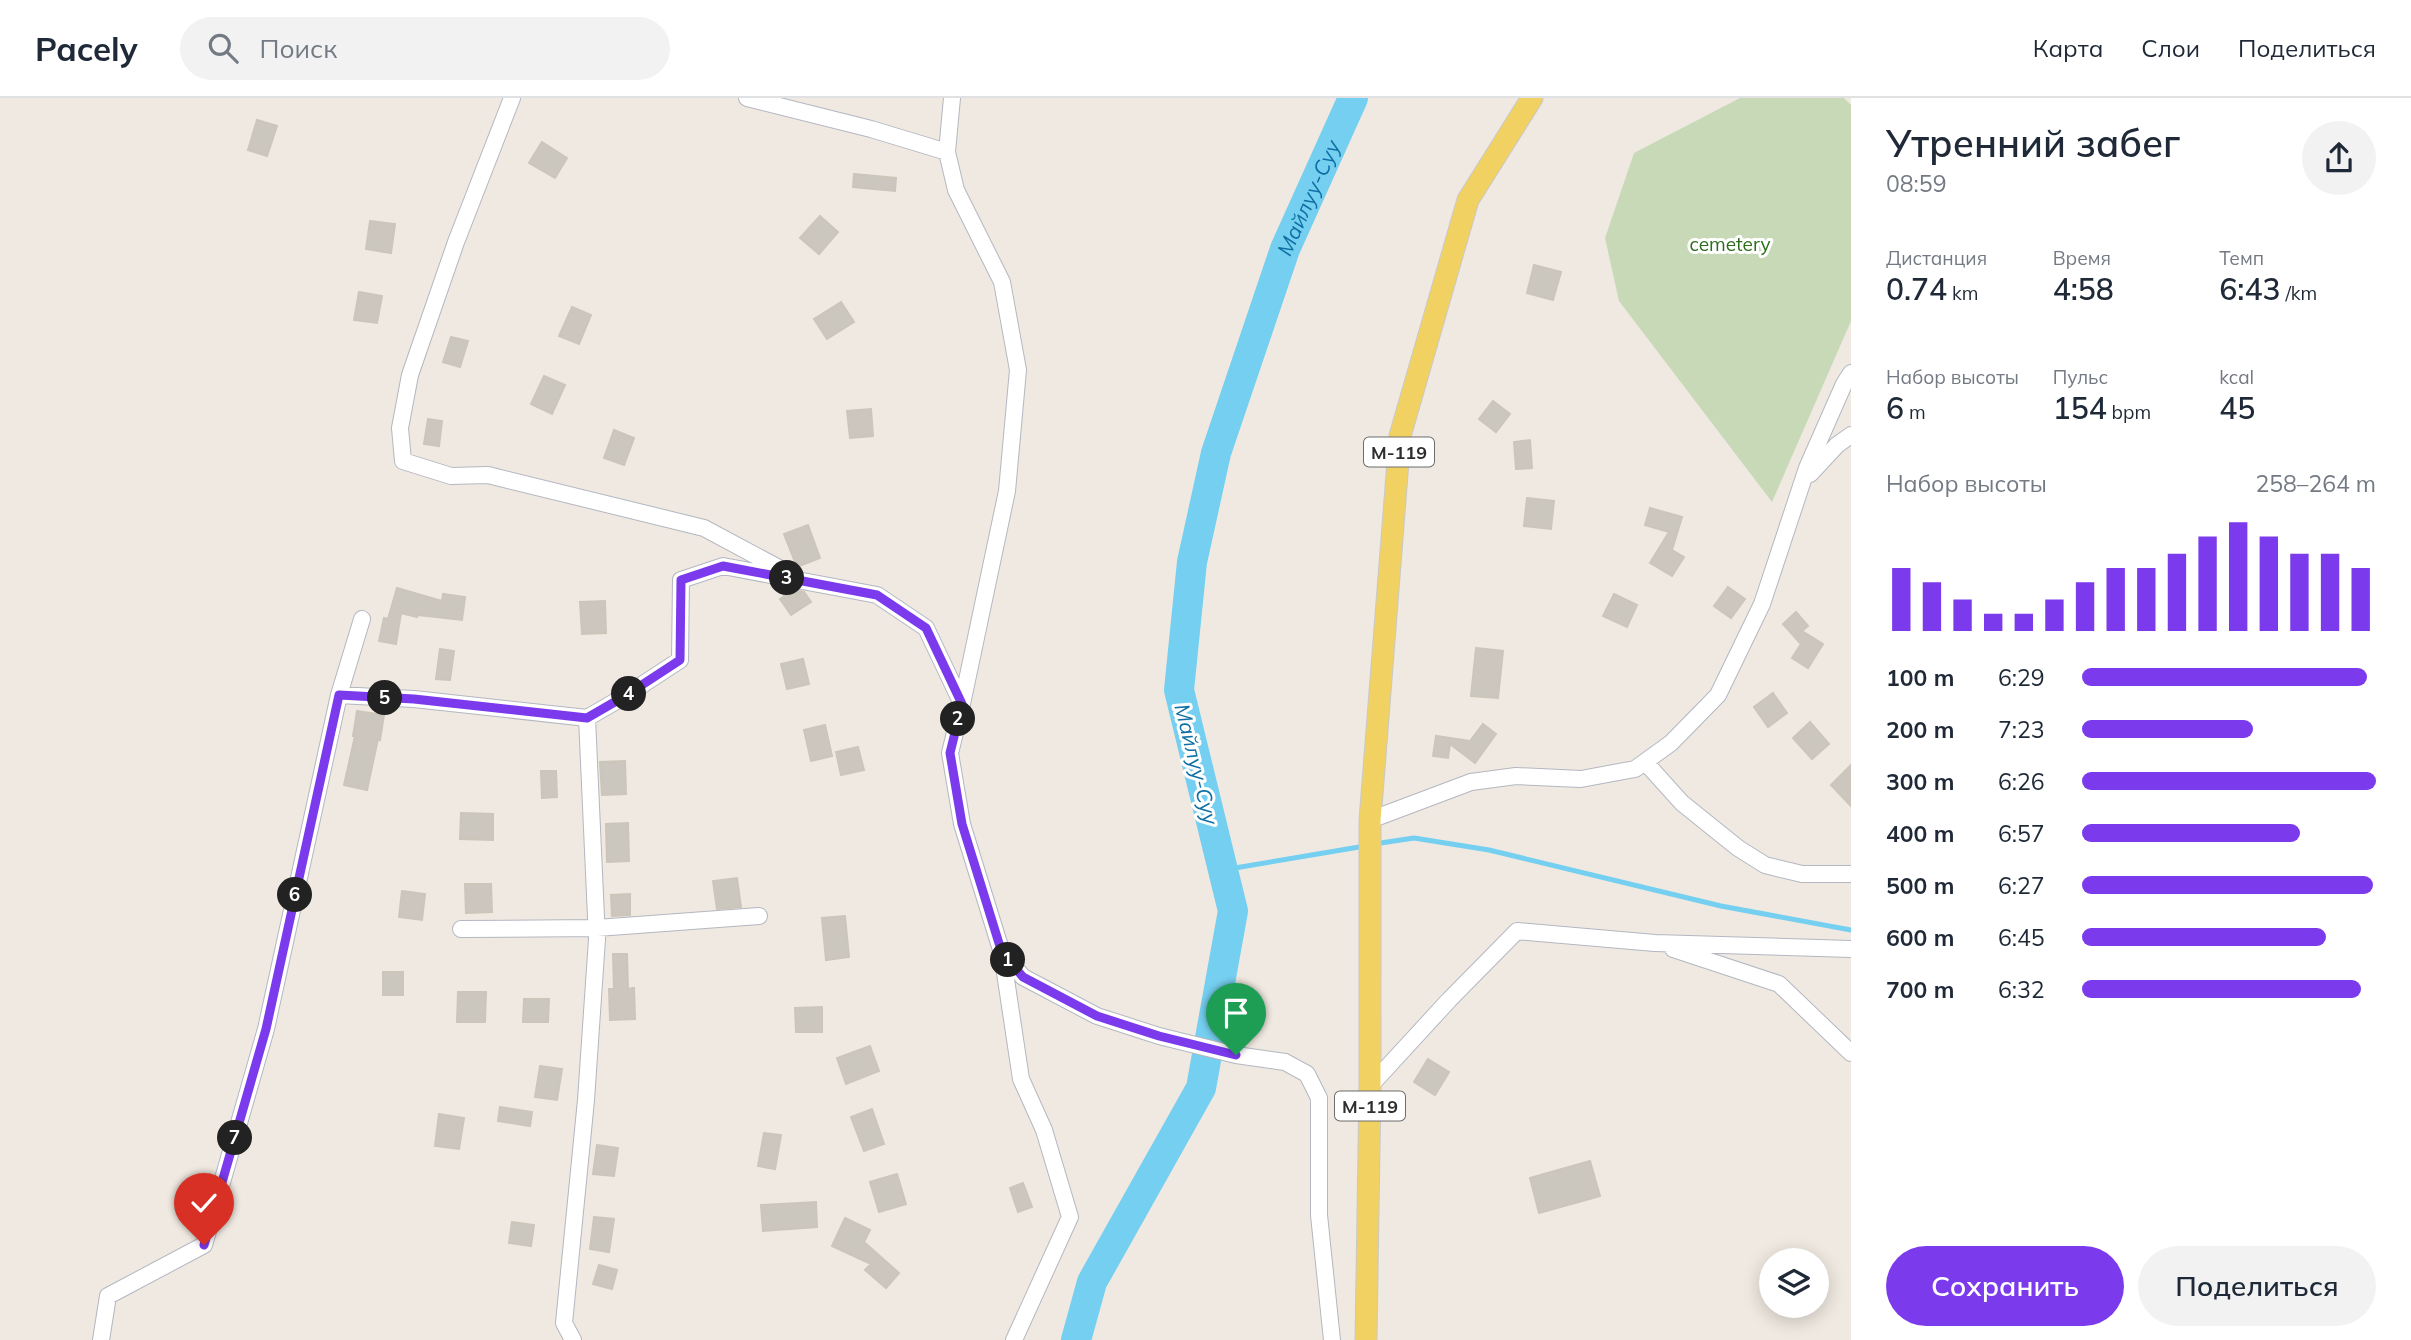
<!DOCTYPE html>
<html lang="ru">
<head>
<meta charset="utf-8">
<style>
	:root { --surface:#fff; --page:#f2f2f3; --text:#1f2937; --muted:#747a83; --line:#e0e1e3; --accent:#7c3aed }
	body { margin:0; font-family:Mulish,sans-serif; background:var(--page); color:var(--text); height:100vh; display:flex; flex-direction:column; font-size:26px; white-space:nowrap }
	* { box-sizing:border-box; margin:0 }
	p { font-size:23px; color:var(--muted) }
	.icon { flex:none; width:38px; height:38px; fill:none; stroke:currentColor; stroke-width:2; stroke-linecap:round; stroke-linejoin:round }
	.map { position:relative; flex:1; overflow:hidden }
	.side { display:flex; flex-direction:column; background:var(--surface); width:560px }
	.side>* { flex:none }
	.tools { position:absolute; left:1759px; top:1150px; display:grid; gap:14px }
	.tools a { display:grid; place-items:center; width:70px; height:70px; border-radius:50%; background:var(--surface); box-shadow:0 4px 18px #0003; font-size:35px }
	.pin { position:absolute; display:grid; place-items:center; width:60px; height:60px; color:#fff; margin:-72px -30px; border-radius:50% 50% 50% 0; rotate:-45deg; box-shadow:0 0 7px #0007 }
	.pin .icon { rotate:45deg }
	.km { position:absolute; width:35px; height:35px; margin:-18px; border-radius:50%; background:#222; color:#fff; font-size:19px; line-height:35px; text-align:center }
	.round { display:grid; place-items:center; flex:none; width:74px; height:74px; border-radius:37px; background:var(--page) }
	.summary { display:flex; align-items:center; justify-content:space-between; height:119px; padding:0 35px }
	h1 { font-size:38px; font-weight:600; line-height:52px }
	.metrics { display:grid; grid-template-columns:repeat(3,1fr); gap:10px; height:119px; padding:7px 35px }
	.metrics div { display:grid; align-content:center }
	.metrics b { font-size:30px; font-weight:600 }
	.metrics small { font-size:19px; font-weight:400 }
	.metrics p { font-size:19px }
	.chart { height:196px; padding:14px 35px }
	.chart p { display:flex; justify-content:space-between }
	.chart svg { width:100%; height:126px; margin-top:7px; stroke:var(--accent); stroke-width:6 }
	.cta { display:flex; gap:14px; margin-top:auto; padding:14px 35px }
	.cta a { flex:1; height:80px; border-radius:42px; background:var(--accent); color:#fff; font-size:28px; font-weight:600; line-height:80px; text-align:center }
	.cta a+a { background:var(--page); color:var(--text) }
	ul { padding:0 35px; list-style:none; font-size:23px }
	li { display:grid; grid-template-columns:112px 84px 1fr; align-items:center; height:52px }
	li i { height:18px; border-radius:9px; background:var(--accent) }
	header { display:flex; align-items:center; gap:42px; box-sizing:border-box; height:98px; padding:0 35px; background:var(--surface); border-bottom:2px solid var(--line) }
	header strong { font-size:33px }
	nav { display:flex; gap:38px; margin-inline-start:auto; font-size:24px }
	.search { width:490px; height:63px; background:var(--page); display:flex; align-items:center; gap:18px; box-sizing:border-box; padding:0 24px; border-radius:38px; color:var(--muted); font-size:26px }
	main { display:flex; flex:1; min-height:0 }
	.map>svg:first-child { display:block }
</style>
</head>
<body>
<header>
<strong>Pacely</strong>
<div class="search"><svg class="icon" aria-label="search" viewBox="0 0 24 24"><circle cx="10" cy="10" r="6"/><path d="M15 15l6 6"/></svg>Поиск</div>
<nav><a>Карта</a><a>Слои</a><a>Поделиться</a></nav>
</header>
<main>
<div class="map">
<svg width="1851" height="1242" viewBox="0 0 1851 1242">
	<rect width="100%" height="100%" fill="#efe9e1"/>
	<path fill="#c8d9b8" d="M 1740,0 L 1844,0 L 1851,7 L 1851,223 L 1772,404 L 1619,203 L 1605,140 L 1634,55 Z"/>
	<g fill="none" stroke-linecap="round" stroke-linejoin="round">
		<path stroke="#75cff0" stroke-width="5" d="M 1374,746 L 1414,740 L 1489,752 L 1721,808 L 1851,832
			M 1223,772 L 1365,748"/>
		<path stroke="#75cff0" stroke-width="30" id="s1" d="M 1076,1242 L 1092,1184 L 1201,990 L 1233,813 L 1179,592 L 1192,464 L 1216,355 L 1285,151 L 1353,0"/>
	</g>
	<path fill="#cbc7bf" stroke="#cbc5ba" stroke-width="2" d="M 257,22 L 277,28 L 267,58 L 248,52 Z
		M 542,44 L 567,60 L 555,80 L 529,65 Z
		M 854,76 L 896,80 L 895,93 L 853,89 Z
		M 820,118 L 838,134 L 819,156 L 800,140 Z
		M 370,123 L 395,126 L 391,155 L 366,151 Z
		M 1534,167 L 1561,174 L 1553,202 L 1527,195 Z
		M 359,194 L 382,198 L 377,225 L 354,222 Z
		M 841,204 L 854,224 L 827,241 L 814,221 Z
		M 572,209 L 591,217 L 579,246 L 559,238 Z
		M 451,239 L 468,243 L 460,269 L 443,264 Z
		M 544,278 L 565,287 L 552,316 L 531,306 Z
		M 1493,303 L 1510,316 L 1496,334 L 1479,321 Z
		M 871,311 L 873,338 L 850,340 L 847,313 Z
		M 428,321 L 442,323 L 439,348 L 424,346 Z
		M 614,332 L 634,340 L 624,367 L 604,360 Z
		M 1530,342 L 1532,370 L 1516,371 L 1514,344 Z
		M 1527,400 L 1554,403 L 1551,431 L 1524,428 Z
		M 1650,410 L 1682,419 L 1672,452 L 1684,459 L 1672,478 L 1650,465 L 1669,434 L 1645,427 Z
		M 808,427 L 820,460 L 797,469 L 784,436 Z
		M 1728,489 L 1745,501 L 1731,520 L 1714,508 Z
		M 397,490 L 442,503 L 443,496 L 465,499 L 462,522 L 418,517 L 417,519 L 401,515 L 396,546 L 379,543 L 384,520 L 388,521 Z
		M 793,492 L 804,494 L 811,504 L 791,517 L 780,501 Z
		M 1614,496 L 1637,507 L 1627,529 L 1603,518 Z
		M 605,503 L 606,535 L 582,536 L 580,504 Z
		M 1796,514 L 1808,528 L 1802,533 L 1823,546 L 1808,570 L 1792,560 L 1801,546 L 1783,526 Z
		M 1476,550 L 1503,553 L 1498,600 L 1471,598 Z
		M 440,551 L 454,553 L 450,582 L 436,581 Z
		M 803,561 L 809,586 L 787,591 L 781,566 Z
		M 1773,595 L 1787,615 L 1768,629 L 1754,609 Z
		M 357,613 L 384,617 L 380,642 L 378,641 L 367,692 L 344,687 L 355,638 L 353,638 Z
		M 1810,624 L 1829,646 L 1812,661 L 1793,640 Z
		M 1483,626 L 1496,636 L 1475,665 L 1450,646 L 1448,660 L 1433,658 L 1436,638 L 1470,643 Z
		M 825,627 L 832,658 L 811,663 L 804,632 Z
		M 858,649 L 864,672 L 841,677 L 836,654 Z
		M 625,663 L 626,696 L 602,697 L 600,664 Z
		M 1851,667 L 1851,708 L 1831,687 Z
		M 541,673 L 556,673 L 557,699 L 542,700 Z
		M 461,715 L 493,716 L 493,742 L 460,741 Z
		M 628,725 L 629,763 L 607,764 L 606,726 Z
		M 737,780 L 741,809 L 717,811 L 713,783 Z
		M 465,786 L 491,786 L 492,814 L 466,815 Z
		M 402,793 L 425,796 L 422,822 L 399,819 Z
		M 630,796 L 630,817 L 612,818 L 611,797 Z
		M 845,818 L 849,859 L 826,862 L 822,820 Z
		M 613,856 L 627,856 L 628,891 L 634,890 L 635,921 L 610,922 L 609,891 L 614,891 Z
		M 383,874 L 403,874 L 403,897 L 383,897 Z
		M 458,894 L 486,894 L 485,924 L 457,924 Z
		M 524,901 L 549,901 L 548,924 L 523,924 Z
		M 822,909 L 822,934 L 796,934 L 795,910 Z
		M 870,948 L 879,973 L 846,986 L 837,960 Z
		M 1428,961 L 1449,974 L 1435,997 L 1414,984 Z
		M 540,968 L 562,971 L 557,1002 L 535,999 Z
		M 500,1009 L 532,1014 L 530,1028 L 498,1023 Z
		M 872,1011 L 884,1046 L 864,1053 L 851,1019 Z
		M 439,1016 L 464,1020 L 459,1051 L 435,1048 Z
		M 764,1035 L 781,1037 L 775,1071 L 758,1068 Z
		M 597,1047 L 618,1050 L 614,1078 L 593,1076 Z
		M 1590,1063 L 1600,1098 L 1539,1115 L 1530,1080 Z
		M 897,1076 L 906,1106 L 879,1114 L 870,1084 Z
		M 1023,1085 L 1032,1109 L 1018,1114 L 1010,1090 Z
		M 816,1104 L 817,1129 L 763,1133 L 761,1107 Z
		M 594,1119 L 614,1121 L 609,1154 L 590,1151 Z
		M 845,1120 L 870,1132 L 864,1144 L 899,1175 L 886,1190 L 865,1172 L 871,1166 L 832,1148 Z
		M 512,1124 L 534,1127 L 531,1148 L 509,1145 Z
		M 599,1167 L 617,1172 L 612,1191 L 593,1186 Z"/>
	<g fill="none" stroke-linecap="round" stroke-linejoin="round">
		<defs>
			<path id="minor" d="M 512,0 L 456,144 L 410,277 L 400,330 L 403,363 L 451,378 L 488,377 L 704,430 L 790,476
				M 747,0 L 871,31 L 947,54
				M 952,0 L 947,54 L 956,92 L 1002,184 L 1018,272 L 1007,393 L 962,606
				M 1810,376 L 1837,347 L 1851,337
				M 339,597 L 414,601 L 587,620 L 625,598 L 680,562 L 681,482 L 723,468 L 877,497 L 926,530 L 962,606 L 950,655 L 962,726 L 1002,855 L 1023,879 L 1097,918 L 1159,938 L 1236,957 L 1285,964 L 1307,976 L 1319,1000 L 1319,1117 L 1332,1242
				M 1645,664 L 1682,705 L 1738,750 L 1765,767 L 1802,776 L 1851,776
				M 1370,722 L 1471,684 L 1516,678 L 1581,681 L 1635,671 L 1671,645 L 1718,597 L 1762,506 L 1807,370 L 1844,286 L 1851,275
				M 461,831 L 597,830 L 759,818
				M 1673,851 L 1779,886 L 1851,955
				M 1002,855 L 1021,981 L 1044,1032 L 1070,1119 L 1014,1242
				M 1370,988 L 1449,902 L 1517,833 L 1655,845 L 1851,851
				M 101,1242 L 108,1198 L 204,1147 L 266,931 L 339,597 L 362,521
				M 573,1242 L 564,1225 L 586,1002 L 597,841 L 587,620"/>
			<path id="major" d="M 1366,1242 L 1370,988 L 1370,722 L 1400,338 L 1468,102 L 1532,0"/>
		</defs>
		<use href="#minor" stroke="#b4b7c1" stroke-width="18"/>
		<use href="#major" stroke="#c9c9c9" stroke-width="23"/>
		<use href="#minor" stroke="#fff" stroke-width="16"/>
		<use href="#major" stroke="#f2d163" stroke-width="21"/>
	</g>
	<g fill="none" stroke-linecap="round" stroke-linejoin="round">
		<defs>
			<path id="route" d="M 204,1147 L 266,931 L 339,597 L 414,601 L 587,620 L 625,598 L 680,562 L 681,482 L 723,468 L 877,497 L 926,530 L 962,606 L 950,655 L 962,726 L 1002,855 L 1023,879 L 1097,918 L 1159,938 L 1236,957"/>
		</defs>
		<use href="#route" stroke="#fff" stroke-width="14"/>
		<use href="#route" stroke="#7c3aed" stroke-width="9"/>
	</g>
	<g text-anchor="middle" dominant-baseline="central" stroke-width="6" stroke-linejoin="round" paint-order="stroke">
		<g fill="#fff" stroke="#6d6d6d" stroke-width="2">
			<rect x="1364" y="339.5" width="70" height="29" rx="5"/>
			<rect x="1335" y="993.5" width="70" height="29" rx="5"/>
		</g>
		<g font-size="18" font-weight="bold" fill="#2e2e2e">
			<text x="1399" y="354">М-119</text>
			<text x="1370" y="1008">М-119</text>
		</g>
		<g font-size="19" fill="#2c6e1b" stroke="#fff">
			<text x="1730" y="146">cemetery</text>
		</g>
		<g font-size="21" font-style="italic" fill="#0d6fa3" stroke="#fff">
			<text stroke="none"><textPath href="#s1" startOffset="1202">Майлуу-Суу</textPath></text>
			<text transform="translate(1197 666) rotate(76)">Майлуу-Суу</text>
		</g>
	</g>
</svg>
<div class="tools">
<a><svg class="icon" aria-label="layers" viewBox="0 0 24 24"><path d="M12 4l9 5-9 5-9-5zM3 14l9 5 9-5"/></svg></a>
</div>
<div class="pin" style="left:1236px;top:957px;background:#1e9e55"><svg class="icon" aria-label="arrive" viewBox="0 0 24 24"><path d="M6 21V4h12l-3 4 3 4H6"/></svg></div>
<div class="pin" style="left:204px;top:1147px;background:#d93025"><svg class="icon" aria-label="check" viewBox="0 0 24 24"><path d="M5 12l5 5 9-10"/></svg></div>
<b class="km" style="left:1008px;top:862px">1</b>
<b class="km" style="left:958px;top:621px">2</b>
<b class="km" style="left:787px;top:480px">3</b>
<b class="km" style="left:629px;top:596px">4</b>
<b class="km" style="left:385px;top:600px">5</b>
<b class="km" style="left:295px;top:797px">6</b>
<b class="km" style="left:235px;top:1040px">7</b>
</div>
<section class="side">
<div class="summary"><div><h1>Утренний забег</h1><p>08:59</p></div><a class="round"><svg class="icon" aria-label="share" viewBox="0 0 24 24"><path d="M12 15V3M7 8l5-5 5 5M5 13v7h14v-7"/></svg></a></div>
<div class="metrics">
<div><p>Дистанция</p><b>0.74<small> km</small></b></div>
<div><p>Время</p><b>4:58</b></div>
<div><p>Темп</p><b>6:43<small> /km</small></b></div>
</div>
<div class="metrics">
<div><p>Набор высоты</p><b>6<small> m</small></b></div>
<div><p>Пульс</p><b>154<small> bpm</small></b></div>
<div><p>kcal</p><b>45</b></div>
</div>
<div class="chart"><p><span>Набор высоты</span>258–264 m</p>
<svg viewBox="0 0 160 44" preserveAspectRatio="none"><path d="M5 44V22M15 44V27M25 44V33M35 44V38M45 44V38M55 44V33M65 44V27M75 44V22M85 44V22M95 44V17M105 44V11M115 44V6M125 44V11M135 44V17M145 44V17M155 44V22"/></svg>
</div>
<ul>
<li><b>100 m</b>6:29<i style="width:97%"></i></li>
<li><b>200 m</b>7:23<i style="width:58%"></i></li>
<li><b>300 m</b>6:26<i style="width:100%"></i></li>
<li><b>400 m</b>6:57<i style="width:74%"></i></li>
<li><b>500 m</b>6:27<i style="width:99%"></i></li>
<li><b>600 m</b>6:45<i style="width:83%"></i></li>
<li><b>700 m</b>6:32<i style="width:95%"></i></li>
</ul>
<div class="cta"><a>Сохранить</a><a>Поделиться</a></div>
</section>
</main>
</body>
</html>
